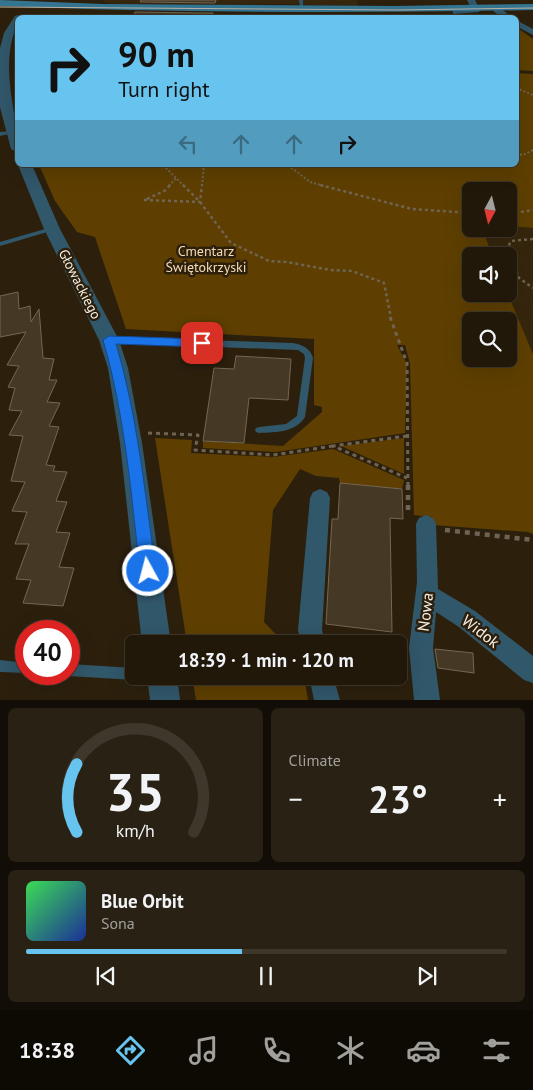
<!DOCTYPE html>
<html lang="en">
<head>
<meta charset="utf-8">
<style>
  :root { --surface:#21180a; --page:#292113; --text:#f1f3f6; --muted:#a2a09c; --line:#3e372b; --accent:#67c4ef }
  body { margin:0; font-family:"PT Sans",sans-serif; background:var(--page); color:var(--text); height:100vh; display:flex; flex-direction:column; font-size:19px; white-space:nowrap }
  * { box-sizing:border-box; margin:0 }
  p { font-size:16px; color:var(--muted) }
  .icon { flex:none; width:28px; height:28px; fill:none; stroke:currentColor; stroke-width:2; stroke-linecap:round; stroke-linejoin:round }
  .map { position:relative; height:700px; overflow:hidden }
  .details { display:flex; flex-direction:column; gap:8px; padding:8px; background:#120d06; flex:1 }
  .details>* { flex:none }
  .top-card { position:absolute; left:15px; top:15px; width:504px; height:152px; border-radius:8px; box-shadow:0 5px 20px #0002,0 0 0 1px var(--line); background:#67c4ef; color:#111; overflow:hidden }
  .needle { width:32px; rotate:187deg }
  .fabs { position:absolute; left:462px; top:182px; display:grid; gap:10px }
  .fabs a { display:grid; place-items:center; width:55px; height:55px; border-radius:8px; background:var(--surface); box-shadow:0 5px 20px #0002,0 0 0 1px var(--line); font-size:25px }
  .speed { position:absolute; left:15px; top:620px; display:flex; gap:10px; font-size:25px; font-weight:700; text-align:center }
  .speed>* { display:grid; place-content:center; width:65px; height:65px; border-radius:50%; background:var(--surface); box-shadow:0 5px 20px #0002,0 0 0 1px var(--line); line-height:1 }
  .speed .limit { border:8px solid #d22; background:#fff; color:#111 }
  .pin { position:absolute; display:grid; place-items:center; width:42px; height:42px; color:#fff; margin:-21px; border-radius:10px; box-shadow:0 2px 8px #0006 }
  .me { position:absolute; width:55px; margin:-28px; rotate:353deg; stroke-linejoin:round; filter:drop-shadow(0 0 4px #0008) }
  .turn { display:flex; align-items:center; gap:18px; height:105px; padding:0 20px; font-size:22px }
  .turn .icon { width:65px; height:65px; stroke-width:2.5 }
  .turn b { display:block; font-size:35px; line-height:42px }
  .lanes { display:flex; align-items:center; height:48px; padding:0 20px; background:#0003; justify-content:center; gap:25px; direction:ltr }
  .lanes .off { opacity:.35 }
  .big { font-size:38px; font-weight:700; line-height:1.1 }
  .details .tile { flex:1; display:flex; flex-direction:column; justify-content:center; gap:8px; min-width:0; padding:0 18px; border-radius:8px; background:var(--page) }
  .details .dial { align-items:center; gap:0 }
  .dial svg { height:130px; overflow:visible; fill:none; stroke:var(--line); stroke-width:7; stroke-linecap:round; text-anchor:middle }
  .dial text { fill:var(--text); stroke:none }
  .song { display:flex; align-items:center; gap:15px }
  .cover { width:60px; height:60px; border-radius:8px; background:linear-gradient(135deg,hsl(130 70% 55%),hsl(230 70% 35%)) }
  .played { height:5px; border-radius:2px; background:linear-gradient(90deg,var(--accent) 45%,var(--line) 45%) }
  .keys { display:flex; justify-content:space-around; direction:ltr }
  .heat { display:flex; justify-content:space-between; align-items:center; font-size:28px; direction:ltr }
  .details .tiles { flex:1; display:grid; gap:8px; grid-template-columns:1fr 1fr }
  .tile:last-child { grid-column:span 2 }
  .trip { position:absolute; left:125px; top:635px; width:282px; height:50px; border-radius:8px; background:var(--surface); box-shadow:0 5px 20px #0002,0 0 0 1px var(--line); font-weight:700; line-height:50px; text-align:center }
  .tab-bar { display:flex; height:80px; justify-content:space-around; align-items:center; background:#0d0a04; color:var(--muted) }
  .tab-bar .icon { width:35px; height:35px }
  .tab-bar .on { color:var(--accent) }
  .tab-bar b { font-size:22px; color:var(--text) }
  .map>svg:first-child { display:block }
  .built { fill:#36260d }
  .green { fill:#5e3f01; fill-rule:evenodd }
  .building { fill:#453824; stroke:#756752 }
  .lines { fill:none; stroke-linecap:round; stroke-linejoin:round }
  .path-far3 { stroke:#6f6453; stroke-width:2; stroke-dasharray:2 2; stroke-linecap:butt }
  .path-far2 { stroke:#6f6453; stroke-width:2.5; stroke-dasharray:3 3; stroke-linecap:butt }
  .path-far1 { stroke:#6f6453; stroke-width:3; stroke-dasharray:4 4; stroke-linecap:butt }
  .path { stroke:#6f6453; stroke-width:4.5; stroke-dasharray:5 5; stroke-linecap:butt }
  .service { fill:#31576a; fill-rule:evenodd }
  .minor { fill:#31576a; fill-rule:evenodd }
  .tertiary { fill:#31576a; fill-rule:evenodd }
  .secondary { fill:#347592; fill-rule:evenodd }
  .tram { stroke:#beb4a6; stroke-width:1 }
  .route { fill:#1a73e8; stroke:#114b97 }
  .labels { text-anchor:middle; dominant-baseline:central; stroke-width:5; stroke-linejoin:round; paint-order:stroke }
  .park-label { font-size:14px; fill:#f5dab3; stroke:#2c200d }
  .street-label { font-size:14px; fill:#f9f1e5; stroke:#2c200d }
  .near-street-label { font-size:16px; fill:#f9f1e5; stroke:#2c200d }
</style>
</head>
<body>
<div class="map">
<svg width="533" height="700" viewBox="0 0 533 700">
  <rect width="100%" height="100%" fill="#2c200d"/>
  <path class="built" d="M104 0H357L358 6 308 5 307 4H110L104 2Z
    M0 6 533 7V10L422 12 64 10 0 8Z
    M509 226 533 228V354L508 294 509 256H493L482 229H509Z"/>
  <path class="green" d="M516 27 533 39V71L516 70Z
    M516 73 533 74V228L509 226V191H471V229H482L493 256H471V294H508L533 354V534L528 532 433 525 432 517 414 515 410 364 405 345H397L407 364 405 433 276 452 203 448V441L283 446 322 412V407L314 405V339L126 329 95 237 77 232 55 201 39 165H516ZM471 321H509V359H471Z
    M155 438 192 440 191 453 273 457 333 449 404 480 402 489 340 483 339 478 316 476 300 469 273 510 264 622 285 644H187Z
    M404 438V474L341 446Z
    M192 676H304L308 700H196Z"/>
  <path class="building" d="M141 0H216L215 3 140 2Z
    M135 12 200 13H213L212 18H133Z
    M18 292 19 309 30 306 31 322 39 309 43 358 54 359 49 380H57L47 402 60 403 49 426 59 427 46 465 55 466 53 471 67 472 56 501 67 502 56 532 70 533 59 567 74 568 63 606 23 603 31 580 16 579 29 544H15L27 512 12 511 25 482 11 481 23 436 9 435 22 411 9 410 15 388 8 387 19 366 7 365 26 332 0 337V296Z
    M236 356 291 359 288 400 249 398 244 443 203 441 214 368 234 369Z
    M340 483 402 489 403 519 390 518 392 632 326 624 332 519H338Z
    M435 649 473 653 474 673 438 668Z"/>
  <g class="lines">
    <path class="path-far3" d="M516 88 533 95
      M516 146V151
      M516 154 523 155 533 150
      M163 165 184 186
      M288 165 310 182 324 186
      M169 186 176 178
      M202 186 204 165"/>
    <path class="path-far2" d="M183 185 200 202 231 243 269 261 287 262 330 270 352 271 384 283 391 318
      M320 185 412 209 471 213
      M147 199 166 190 170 185
      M144 200 200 202 202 185
      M509 214 533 210
      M533 239 511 241 508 247 519 278 533 288"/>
    <path class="path-far1" d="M390 317 407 363 408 487
      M148 433 198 435 195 450 273 455 333 446
      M407 436 333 446 407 478"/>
    <path class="path" d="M408 485V515
      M445 530 533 540"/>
    <path class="service" d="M299 0H303V9L300 8Z
      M11 131 13 132V133L0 136V132Z
      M52 227 55 229 54 230 0 246V242Z
      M110 337 293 343C303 345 310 348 313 358L305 417C295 433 276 432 259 433L256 432 255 430 256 428 259 427 286 424 297 416 305 358 304 354 298 350 110 343 106 340Z
      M0 660 26 663V673L0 672Z
      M69 664 134 668V676H139L138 678 134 680 69 676 65 674H69Z"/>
    <path class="minor" d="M467 0H475L480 10 479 12 453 14V10L471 8Z
      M493 7H499L513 18H503L493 11Z
      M516 20 533 29V35L516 26Z
      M320 489 327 492 330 498 322 630 325 644H301L298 630 310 498 313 492Z
      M426 515 433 518 436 524 438 589 475 611 533 656V683L524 680 459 627 436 612 433 648 440 700H414L409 648 417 582 416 524 419 518Z
      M309 676H333L340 700H314Z"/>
    <path class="tertiary" d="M18 15 23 18H18C18 25 15 29 13 36 10 46 9 57 9 67 9 97 18 124 18 153L11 149 0 107V48L4 33 15 16Z
      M18 165H32L60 229 119 340 128 368 142 443 171 644H142L120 443 108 368 99 340 44 229Z
      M147 676H177L180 700H150Z"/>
    <path class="secondary" d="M0 0 103 4 393 6 533 4V10C355 13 178 13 0 6Z"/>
    <path class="tram" d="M0 7 397 10 533 8"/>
  </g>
  <path class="route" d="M109 336 202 339 207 343 202 347 116 344C138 418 145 495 156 571L153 576 148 578 143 576 140 571C131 493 125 415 103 340Z"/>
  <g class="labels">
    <g class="park-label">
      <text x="206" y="251">Cmentarz<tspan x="206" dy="16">Świętokrzyski</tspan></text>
    </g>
    <g class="street-label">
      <text transform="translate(80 284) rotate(63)">Głowackiego</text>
    </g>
    <g class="near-street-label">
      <text transform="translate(425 612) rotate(-83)">Nowa</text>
      <text transform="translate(481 631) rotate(38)">Widok</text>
    </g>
  </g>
</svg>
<div class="fabs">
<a><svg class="needle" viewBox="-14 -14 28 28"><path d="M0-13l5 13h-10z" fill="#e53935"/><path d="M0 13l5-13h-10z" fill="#a2a09c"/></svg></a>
<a><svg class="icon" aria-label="sound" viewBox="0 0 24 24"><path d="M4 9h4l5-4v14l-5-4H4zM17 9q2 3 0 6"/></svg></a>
<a><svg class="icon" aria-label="search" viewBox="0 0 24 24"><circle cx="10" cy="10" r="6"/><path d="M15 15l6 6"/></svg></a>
</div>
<div class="speed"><div class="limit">40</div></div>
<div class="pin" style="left:202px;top:343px;background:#d93025"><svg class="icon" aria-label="arrive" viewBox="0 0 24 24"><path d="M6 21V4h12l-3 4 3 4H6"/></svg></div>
<svg class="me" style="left:148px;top:571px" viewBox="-20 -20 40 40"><circle r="17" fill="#1a73e8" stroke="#fff" stroke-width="3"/><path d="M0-11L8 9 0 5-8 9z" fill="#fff"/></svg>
<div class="trip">18:39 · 1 min · 120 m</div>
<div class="top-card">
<div class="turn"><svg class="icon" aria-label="right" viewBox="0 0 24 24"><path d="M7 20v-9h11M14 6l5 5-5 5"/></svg><div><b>90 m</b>Turn right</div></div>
<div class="lanes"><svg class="icon off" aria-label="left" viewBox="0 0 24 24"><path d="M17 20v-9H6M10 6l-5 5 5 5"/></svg><svg class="icon off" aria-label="ahead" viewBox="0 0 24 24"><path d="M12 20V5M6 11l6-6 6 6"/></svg><svg class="icon off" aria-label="ahead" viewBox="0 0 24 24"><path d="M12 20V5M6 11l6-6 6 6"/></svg><svg class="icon" aria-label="right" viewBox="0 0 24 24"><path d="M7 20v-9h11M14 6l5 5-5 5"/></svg></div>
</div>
</div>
<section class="details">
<div class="tiles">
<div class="tile dial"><svg viewBox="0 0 100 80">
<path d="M14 69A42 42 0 1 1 86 69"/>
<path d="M14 69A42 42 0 0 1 14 27" stroke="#67c4ef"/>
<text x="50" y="56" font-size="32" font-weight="700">35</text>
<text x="50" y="72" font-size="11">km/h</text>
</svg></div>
<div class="tile"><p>Climate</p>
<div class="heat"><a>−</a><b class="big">23°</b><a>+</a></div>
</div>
<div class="tile">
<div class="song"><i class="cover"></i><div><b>Blue Orbit</b><p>Sona</p></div></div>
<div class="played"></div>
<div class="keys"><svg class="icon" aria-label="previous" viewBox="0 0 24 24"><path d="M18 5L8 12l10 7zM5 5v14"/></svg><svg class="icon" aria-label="pause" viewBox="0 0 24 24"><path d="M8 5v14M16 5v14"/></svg><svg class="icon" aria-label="next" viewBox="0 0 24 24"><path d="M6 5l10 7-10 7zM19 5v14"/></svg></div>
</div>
</div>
</section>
<nav class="tab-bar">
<b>18:38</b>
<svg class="icon on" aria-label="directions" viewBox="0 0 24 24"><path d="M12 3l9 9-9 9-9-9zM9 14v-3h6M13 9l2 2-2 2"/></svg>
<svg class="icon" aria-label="music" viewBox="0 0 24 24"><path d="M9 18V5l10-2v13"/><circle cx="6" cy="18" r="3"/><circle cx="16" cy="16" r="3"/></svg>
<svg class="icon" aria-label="phone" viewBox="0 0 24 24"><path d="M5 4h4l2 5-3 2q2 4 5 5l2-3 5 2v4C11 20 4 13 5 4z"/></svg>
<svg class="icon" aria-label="climate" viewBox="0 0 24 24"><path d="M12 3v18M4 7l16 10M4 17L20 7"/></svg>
<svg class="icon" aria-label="car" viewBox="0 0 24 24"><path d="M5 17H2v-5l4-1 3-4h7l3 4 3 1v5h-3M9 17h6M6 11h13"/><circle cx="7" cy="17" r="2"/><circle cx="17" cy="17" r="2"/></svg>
<svg class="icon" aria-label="filters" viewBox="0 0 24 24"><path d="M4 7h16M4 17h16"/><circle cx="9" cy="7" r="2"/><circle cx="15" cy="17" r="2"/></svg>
</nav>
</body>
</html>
